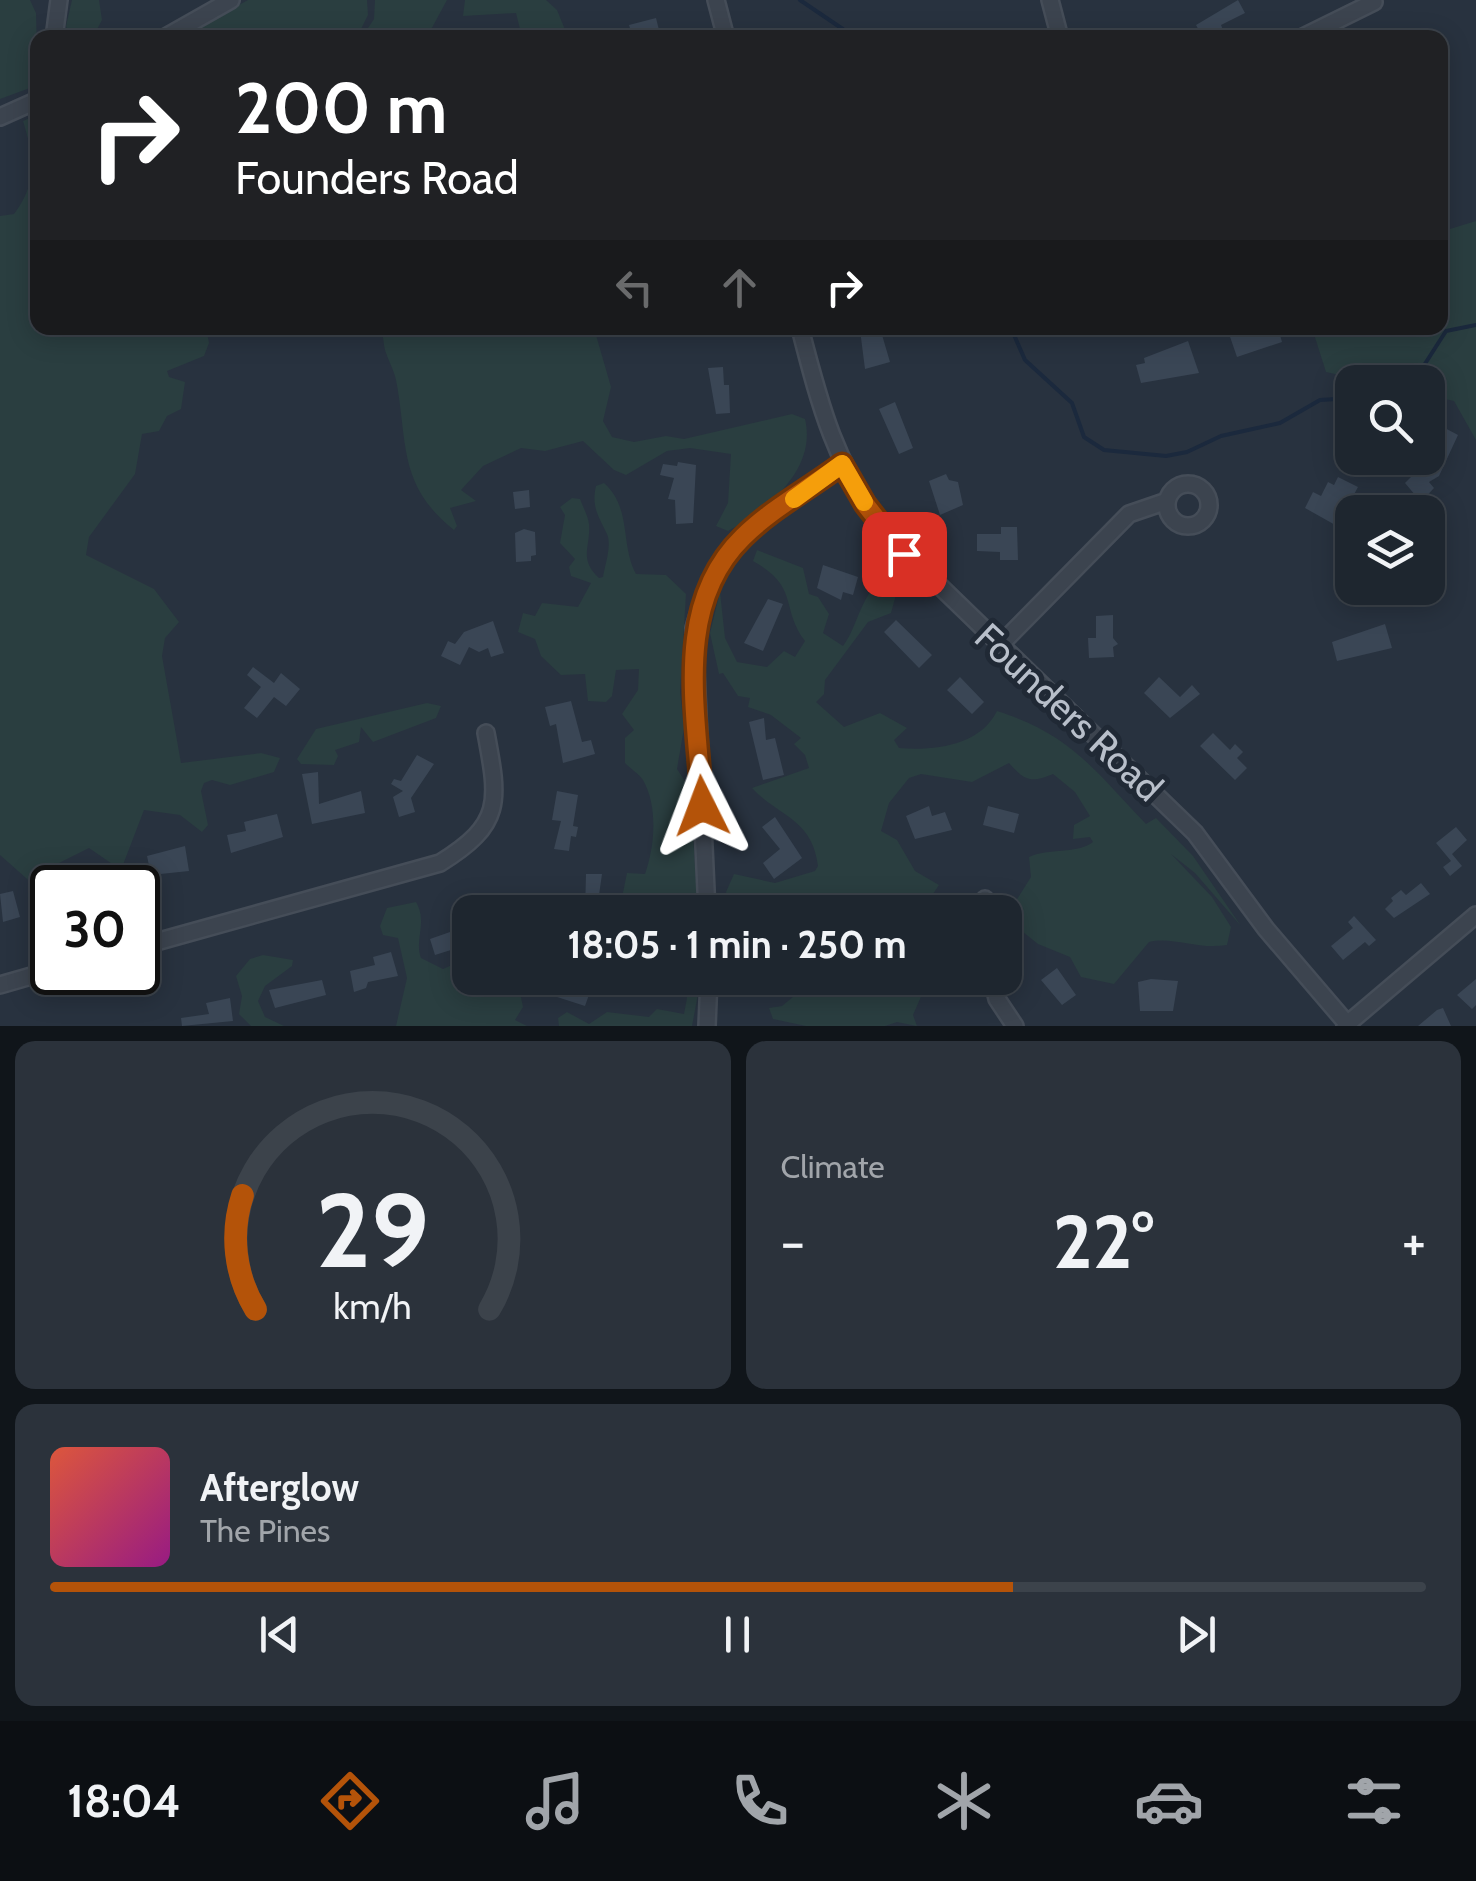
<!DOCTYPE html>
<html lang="en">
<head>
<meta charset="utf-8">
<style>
  :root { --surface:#1e262f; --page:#2b323b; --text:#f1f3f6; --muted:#a1a5aa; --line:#3c434b; --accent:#b45309 }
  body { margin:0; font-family:Cabin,sans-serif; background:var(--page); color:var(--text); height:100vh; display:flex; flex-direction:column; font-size:38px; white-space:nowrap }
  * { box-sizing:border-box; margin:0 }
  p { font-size:32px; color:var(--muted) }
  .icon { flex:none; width:55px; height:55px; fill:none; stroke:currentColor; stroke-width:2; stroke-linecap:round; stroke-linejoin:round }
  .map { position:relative; height:1026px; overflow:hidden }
  .details { display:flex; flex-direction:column; gap:15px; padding:15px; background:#10151a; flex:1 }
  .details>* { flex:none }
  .guide { position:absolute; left:30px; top:30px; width:1418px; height:305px; border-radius:20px; box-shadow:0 5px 25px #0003,0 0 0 2px var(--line); background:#202124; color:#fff; overflow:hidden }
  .buttons { position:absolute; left:1335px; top:365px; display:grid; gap:20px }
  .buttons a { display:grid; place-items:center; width:110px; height:110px; border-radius:20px; background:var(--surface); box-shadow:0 5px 25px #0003,0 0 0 2px var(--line); font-size:50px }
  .speed { position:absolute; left:30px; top:865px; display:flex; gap:20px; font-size:50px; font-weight:700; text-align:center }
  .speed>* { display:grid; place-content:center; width:130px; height:130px; border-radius:50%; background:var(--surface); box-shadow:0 5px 25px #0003,0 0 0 2px var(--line); line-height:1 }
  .speed .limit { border:5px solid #111; border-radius:15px; background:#fff; color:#111 }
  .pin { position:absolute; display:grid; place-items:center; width:85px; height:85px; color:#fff; margin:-42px; border-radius:20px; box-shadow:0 5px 15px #0006 }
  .me { position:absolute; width:110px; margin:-55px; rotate:357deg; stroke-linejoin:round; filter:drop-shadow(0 0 8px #0008) }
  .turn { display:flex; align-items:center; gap:35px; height:210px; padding:0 40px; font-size:45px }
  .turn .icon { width:130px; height:130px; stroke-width:2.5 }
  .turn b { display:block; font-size:70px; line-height:85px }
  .lanes { display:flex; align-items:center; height:95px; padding:0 40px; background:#0003; justify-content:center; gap:50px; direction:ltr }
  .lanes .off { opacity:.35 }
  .big { font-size:75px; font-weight:700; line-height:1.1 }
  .details .card { flex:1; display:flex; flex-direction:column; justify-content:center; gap:15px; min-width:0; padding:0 35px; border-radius:20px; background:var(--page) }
  .details .dial { align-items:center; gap:0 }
  .dial svg { height:260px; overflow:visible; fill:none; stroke:var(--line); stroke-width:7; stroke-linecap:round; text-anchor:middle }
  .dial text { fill:var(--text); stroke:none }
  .song { display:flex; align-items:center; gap:30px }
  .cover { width:120px; height:120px; border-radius:15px; background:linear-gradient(135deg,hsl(10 70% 55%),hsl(310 70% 35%)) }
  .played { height:10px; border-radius:5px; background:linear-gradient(90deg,var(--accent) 70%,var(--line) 70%) }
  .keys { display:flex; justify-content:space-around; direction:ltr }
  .heat { display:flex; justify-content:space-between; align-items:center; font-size:55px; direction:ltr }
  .details .tiles { flex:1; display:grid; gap:15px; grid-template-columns:1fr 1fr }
  .card:last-child { grid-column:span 2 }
  .trip { position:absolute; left:452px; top:895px; width:570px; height:100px; border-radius:20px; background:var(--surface); box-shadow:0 5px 25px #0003,0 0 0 2px var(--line); font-weight:700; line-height:100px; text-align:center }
  .menu { display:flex; height:160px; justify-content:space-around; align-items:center; background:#0c0f13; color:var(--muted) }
  .menu .icon { width:70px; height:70px }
  .menu .selected { color:var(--accent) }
  .menu b { font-size:45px; color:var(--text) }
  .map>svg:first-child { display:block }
  .green { fill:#2a3e40 }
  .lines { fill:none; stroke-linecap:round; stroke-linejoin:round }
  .stream { stroke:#1b293d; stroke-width:4 }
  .building { fill:#3a4655 }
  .street-casing { stroke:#454d58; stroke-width:20 }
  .street { stroke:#3c444f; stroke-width:15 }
  .route-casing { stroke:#753606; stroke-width:25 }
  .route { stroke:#b45309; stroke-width:18 }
  .slow { stroke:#f59e0b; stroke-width:18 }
  .labels { text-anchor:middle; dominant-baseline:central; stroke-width:10; stroke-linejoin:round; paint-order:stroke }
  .street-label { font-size:38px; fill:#b8bfca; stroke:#202935 }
</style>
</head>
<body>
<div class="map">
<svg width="1476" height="1026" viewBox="0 0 1476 1026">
  <rect width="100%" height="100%" fill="#28323f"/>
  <path class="green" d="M0 0H30L36 13 38 85 0 99Z
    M72 0H99L102 20 93 37H70L66 26Z
    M248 0H367L368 15 357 37H182Z
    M375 0H447L427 37H362L374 19Z
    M465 0H546L557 10 568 37H522L516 13 463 16Z
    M37 115 38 328H206L209 343 204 356 167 371 169 377 185 382 181 409 167 416 159 431 142 434 135 474 89 537 86 555 154 589 179 622 165 638 162 656 181 763 261 753 280 758 274 772 230 785 212 780 204 783 201 791 208 825 202 832 180 815 144 810 121 870 89 848 55 865 47 890 35 886 0 855V216L14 214C38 182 34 157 23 121Z
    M1476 221V440L1454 401 1428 395V382H1371L1326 372 1312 328H1440V232Z
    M379 328H594L611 387 603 421 612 437 634 442 666 436 684 439 792 414 805 419C817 469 769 509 728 531L716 526 728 503 731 454 690 448 667 451 626 475 614 470 583 441 545 451 521 448 483 466 461 490 476 501 450 508 457 526 454 530C397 485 408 441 396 380 394 370 388 360 385 350 383 341 384 335 379 328Z
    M604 483C632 508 620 544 636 574L666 575 686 594 680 692 684 728 677 769 690 789 698 912H619L627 873 645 874C655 846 658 806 643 780 639 774 630 768 625 763V738L634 730 622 714 638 690 639 669 616 670 612 696 606 702 588 701 585 674 561 675 541 656 535 639 518 632 523 613 535 616 542 603 578 607 591 583 571 576 569 567 575 559 560 543 565 515 560 507 572 498 580 499C583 507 588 516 589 524 591 547 578 558 599 578L603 577C605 565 612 545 607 534 599 517 591 507 596 486Z
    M757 550 803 568 809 594 818 597 829 614 823 633 843 646C860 626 864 571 900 580L891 613 868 622 825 680 824 694 816 702 844 727 880 713 907 728 894 740 899 748C933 751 980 746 997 711 1072 735 1094 770 1146 824L1156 818 1193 856 1241 926 1195 873 1171 854 1212 897 1231 927 1227 945C1197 950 1173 936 1149 942L1114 984 1081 977 1070 957 1038 944 1018 928 1014 904 1031 877 1029 857C1048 848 1078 854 1093 842L1090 837 1073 839 1074 825 1090 816 1075 792 1053 774C1031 783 1025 781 1009 763L972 782 921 774 909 778 889 803 881 831 897 840 915 871 939 885 921 912H732L726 892 734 874 775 883 815 871 818 866C812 818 779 817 752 788L809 768 805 755 794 744 801 738 771 715 748 707 750 698 738 696 723 673 719 674 710 633 720 592 725 638 737 662 767 667 784 651 795 657 805 641C780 608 800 587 753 561Z
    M427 703 441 706 436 718 373 742 361 727 359 742 335 750 338 756 334 765 301 764 297 759 316 729Z
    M416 902C428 923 414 939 421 958L443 969 470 957V978H517L523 1007 515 1020 527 1026H396L407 978 398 938 383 935 380 926 387 908Z
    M263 955 293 960 292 966 265 986 258 1001 265 1017 284 1026H251L239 1014 242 996 236 976 250 959Z
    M642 978H701L692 1026H559L558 1018 567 1012 589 1024 607 1012 649 1017 657 1009 684 1014 687 998 682 982 669 978 654 984Z
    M816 978H912L923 992 913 1015 917 1026 897 1022 885 1026H806L773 1019 769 1008 782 1006Z"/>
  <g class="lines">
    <path class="stream" d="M800 0 856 38
      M1011 328 1025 360 1072 403 1084 437 1104 450 1166 456 1187 452 1221 436 1280 423 1320 400 1352 398
      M1400 382 1421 370 1446 331 1476 325"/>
  </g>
  <path class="building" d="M1238 0 1245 13 1221 25 1223 30 1203 38 1196 25Z
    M656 18 661 38H633L629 25Z
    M880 328 890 362 865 369 860 330Z
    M1238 328H1278L1282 342 1237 357 1228 331Z
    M1188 341 1199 373 1141 383 1136 365 1145 363 1144 358Z
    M723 367 724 385H729L730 413 716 414 708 368Z
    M895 402 913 448 899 454 879 409Z
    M1443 427 1458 435 1439 476 1429 482 1434 488 1421 502 1405 483 1422 466Z
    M678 462 696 465 693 523 676 524 675 500 668 499 674 478 660 475 663 464 677 466Z
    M946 474 949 480 958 482 963 505 940 515 929 481Z
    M1338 477 1358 487 1337 526 1305 508 1313 492 1321 496 1328 482 1334 485Z
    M529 490 530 507 515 509 513 492Z
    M1001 527H1017L1018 560H1000V552L977 551V534H1001Z
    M524 529 535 532 536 555 531 556V561L516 562 515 533Z
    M823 565 858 577 853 595 843 592 841 600 817 588Z
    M768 599 783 604 763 651 744 643Z
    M1113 615V638L1118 644 1113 647 1114 657 1089 658 1088 638H1096V616Z
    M896 620 932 655 919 668 884 632Z
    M493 621 504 653 491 657 488 648 479 652 469 647 460 665 441 656 448 641 455 644 464 632Z
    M1385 624 1392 648 1337 661 1332 642Z
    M253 667 274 683 281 673 300 689 286 706 274 697 257 718 244 708 261 687 247 675Z
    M960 677 984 702 972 714 947 690Z
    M1159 677 1180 697 1192 685 1200 694 1170 718 1144 693Z
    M571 701 582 742 591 740 595 754 563 763 556 724 550 726 545 707Z
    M764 718 766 740 775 738 784 775 763 780 749 722Z
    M1213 733 1230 750 1235 744 1243 752 1237 758 1247 768 1235 780 1200 746Z
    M417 755 434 764 411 798 415 812 399 817 393 797 403 791 391 784 394 779 401 781Z
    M318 772 319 804 361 791 365 813 312 824 302 774Z
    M557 791 578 795 573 826 578 827 576 837 571 836 569 851 554 849 561 821 552 820Z
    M929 806 932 816 945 812 952 830 915 839 906 816Z
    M988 806 1019 814 1014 833 983 825Z
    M277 814 283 837 231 853 227 835 246 831 244 822Z
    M775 817 802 858 774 879 763 863 780 849 762 827Z
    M1456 827 1467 840 1452 854 1462 866 1450 876 1443 867 1451 861 1436 843Z
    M185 846 189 871 151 875 147 856Z
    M78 873 84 881 105 873 111 888H58L76 883Z
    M586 874H602L599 895H607V912H585Z
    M1421 883 1430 894 1394 918 1385 909 1393 901 1391 898 1401 890 1406 895Z
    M13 891 20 917 3 922 0 894Z
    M1354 916 1376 940 1369 946 1365 942 1343 960 1331 946 1353 928 1348 922Z
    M470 925V944L435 955 430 939Z
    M391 952 398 976 368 982 366 988 354 992 350 971 375 965 373 957Z
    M1057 968 1076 995 1062 1005 1041 980Z
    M563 978H595L585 1006 554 996Z
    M1151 979 1178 981 1173 1011H1140L1138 982Z
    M1476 979V1005L1472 1009 1457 995Z
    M322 980 326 995 275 1008 269 990Z
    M230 998 233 1021 182 1026 181 1018 209 1014 206 1003Z
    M1443 1008 1451 1026H1418L1437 1010Z"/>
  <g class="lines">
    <g class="street-casing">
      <path id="street" d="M716 0 726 38
        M1050 0 1060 38
        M54 38 59 0
        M164 38 231 0
        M1301 38 1374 2
        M0 117 38 100
        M800 328C821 410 835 462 885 533L1195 833 1266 929 1349 1026
        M1167 505a21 21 0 1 1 42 0a21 21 0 1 1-42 0Z
        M999 646 1129 514 1167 501
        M985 899V912
        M707 912 694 628C718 540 772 515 841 464
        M138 947 440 863C503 824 499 802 486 733
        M992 978 997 999 1015 1026
        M0 985 52 970
        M707 1026 709 978
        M1345 1026 1476 915"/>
    </g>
    <use href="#street" class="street"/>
  </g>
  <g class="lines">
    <g class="route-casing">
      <path id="route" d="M702 806C698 716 671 607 743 537 771 509 810 488 842 464L865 504 904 554"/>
    </g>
    <use href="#route" class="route"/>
    <path class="slow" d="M794 499 842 464 864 502"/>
  </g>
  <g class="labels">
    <g class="street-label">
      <text transform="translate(1069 712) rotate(43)">Founders Road</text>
    </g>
  </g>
</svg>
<div class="buttons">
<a><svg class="icon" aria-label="search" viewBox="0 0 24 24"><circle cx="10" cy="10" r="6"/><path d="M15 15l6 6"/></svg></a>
<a><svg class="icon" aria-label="layers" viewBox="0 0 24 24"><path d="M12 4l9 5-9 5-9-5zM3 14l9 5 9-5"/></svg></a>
</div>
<div class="speed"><div class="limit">30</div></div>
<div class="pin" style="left:904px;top:554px;background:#d93025"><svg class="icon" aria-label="arrive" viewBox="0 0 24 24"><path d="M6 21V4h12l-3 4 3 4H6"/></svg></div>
<svg class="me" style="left:702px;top:806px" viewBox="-20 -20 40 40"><path d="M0-17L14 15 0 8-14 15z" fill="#b45309" stroke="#fff" stroke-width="4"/></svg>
<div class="trip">18:05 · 1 min · 250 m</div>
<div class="guide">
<div class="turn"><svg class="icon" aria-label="right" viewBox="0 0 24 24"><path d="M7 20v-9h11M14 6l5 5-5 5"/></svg><div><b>200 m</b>Founders Road</div></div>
<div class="lanes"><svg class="icon off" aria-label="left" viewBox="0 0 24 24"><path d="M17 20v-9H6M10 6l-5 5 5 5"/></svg><svg class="icon off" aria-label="ahead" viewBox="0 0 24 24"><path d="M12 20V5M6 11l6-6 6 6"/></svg><svg class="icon" aria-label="right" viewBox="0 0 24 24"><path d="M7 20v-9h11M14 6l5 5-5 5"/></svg></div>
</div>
</div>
<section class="details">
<div class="tiles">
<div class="card dial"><svg viewBox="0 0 100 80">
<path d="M14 69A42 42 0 1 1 86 69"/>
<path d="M14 69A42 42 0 0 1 10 34" stroke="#b45309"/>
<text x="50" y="56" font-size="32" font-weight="700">29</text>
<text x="50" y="72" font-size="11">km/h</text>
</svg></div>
<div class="card"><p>Climate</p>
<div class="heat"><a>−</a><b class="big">22°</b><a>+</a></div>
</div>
<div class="card">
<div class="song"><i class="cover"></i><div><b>Afterglow</b><p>The Pines</p></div></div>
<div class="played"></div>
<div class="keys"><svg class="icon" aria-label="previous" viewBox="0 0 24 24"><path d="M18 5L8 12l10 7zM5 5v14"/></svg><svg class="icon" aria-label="pause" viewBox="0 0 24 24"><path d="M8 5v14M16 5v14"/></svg><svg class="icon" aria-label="next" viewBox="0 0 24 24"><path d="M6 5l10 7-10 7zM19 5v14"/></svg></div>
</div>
</div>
</section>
<nav class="menu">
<b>18:04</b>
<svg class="icon selected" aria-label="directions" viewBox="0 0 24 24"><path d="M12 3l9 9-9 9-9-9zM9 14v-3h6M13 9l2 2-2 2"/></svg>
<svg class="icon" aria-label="music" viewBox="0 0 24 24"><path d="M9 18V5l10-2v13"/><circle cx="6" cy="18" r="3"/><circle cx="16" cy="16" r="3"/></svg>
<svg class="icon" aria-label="phone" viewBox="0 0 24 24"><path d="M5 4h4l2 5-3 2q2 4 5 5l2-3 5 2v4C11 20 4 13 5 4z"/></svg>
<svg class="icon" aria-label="climate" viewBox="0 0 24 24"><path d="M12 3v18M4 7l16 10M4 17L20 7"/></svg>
<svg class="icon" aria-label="car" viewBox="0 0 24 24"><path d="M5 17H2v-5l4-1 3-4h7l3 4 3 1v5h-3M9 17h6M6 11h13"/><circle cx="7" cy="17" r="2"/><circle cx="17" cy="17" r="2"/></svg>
<svg class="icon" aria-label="filters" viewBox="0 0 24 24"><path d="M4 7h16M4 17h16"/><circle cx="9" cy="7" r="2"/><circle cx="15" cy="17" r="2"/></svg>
</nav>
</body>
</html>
